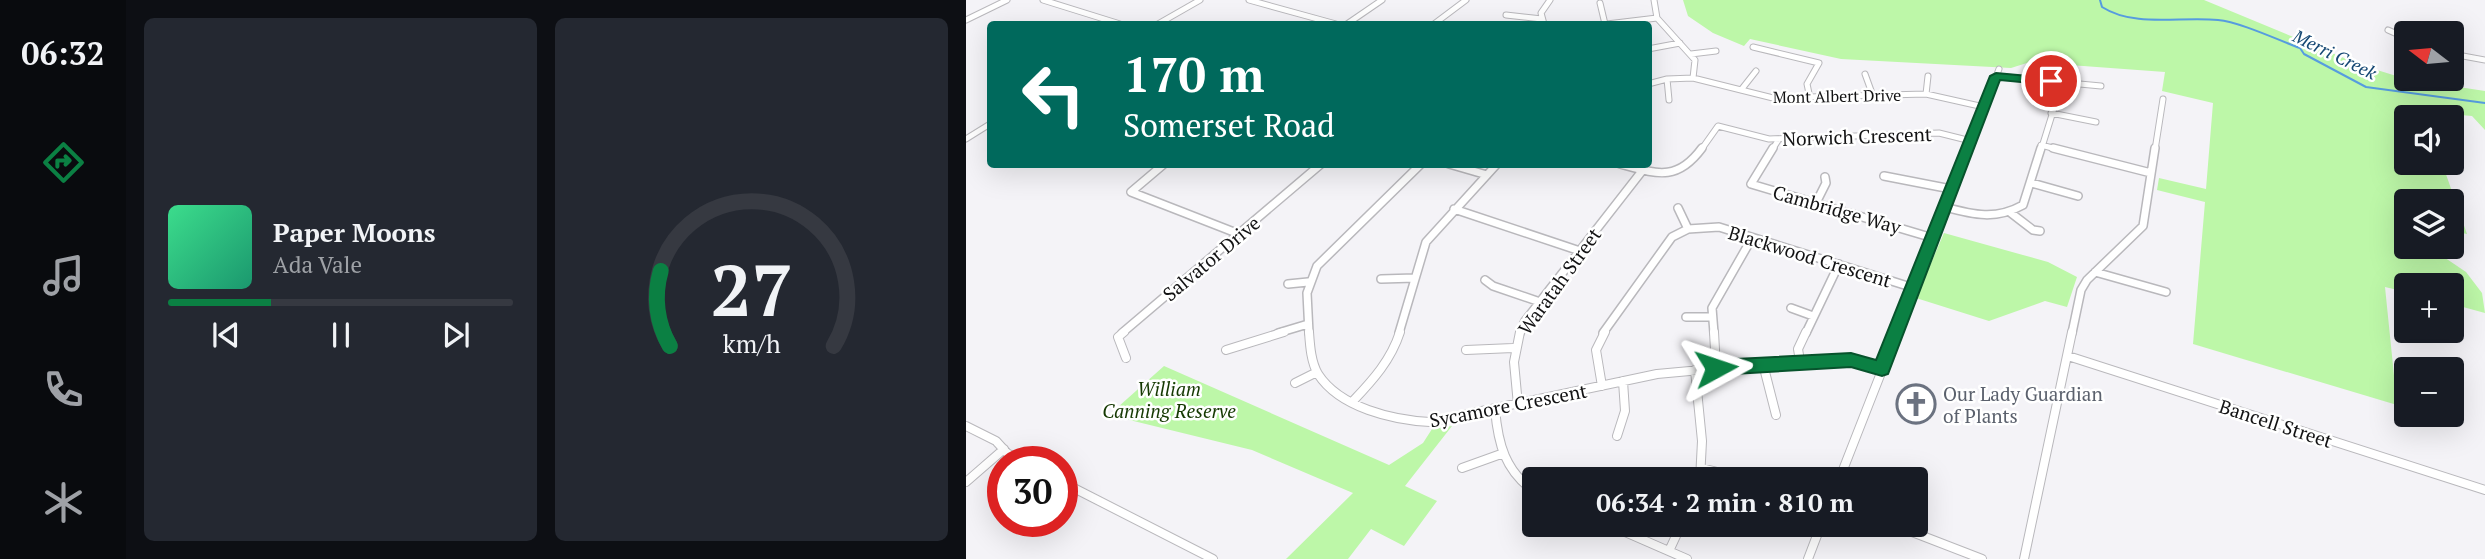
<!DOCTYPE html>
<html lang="en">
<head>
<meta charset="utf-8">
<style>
  :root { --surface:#171b24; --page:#242831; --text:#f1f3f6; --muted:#9ea1a6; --line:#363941; --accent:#0b8043 }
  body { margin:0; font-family:"PT Serif",serif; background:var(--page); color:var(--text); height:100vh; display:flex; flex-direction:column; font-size:26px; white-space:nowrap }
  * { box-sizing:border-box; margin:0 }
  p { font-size:23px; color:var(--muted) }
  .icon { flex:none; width:38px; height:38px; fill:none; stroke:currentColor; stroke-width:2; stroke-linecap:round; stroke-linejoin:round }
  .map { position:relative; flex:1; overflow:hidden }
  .details { display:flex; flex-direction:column; gap:18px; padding:18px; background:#0d0f14; width:840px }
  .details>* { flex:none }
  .banner { position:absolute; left:21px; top:21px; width:665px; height:147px; border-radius:7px; box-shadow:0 7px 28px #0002; background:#00695c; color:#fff; overflow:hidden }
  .needle { width:46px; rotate:286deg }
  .tools { position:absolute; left:1428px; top:21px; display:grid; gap:14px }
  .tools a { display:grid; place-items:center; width:70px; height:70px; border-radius:7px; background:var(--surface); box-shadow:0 7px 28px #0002; font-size:35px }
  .speed { position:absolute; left:21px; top:446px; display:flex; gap:14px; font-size:35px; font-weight:700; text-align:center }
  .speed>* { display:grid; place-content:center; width:91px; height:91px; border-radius:50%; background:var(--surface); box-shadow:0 7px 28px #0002; line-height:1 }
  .speed .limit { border:10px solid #d22; background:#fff; color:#111 }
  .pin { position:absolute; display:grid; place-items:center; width:60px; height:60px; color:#fff; margin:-30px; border:4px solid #fff; border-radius:50%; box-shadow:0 2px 7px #0007 }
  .me { position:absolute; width:77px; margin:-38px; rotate:85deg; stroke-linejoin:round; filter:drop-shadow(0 0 5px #0008) }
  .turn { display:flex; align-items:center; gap:24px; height:147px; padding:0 21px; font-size:32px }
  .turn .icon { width:91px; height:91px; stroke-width:2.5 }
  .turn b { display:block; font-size:49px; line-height:60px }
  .details .widget { flex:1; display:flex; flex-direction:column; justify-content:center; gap:10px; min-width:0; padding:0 24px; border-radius:10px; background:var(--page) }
  .details .dial { align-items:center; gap:0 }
  .dial svg { height:182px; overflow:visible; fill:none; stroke:var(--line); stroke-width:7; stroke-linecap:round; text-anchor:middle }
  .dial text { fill:var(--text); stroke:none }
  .song { display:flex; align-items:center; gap:21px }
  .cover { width:84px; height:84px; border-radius:10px; background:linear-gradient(135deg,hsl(150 70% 55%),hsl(160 70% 35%)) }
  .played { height:7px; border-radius:4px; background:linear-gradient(90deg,var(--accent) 30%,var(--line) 30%) }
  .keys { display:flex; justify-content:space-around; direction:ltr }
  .details .tiles { flex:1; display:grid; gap:18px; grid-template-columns:repeat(2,1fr) }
  .trip { position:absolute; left:556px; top:467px; width:406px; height:70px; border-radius:7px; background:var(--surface); box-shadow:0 7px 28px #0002; font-weight:800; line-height:70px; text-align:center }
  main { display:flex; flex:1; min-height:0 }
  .tab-bar { display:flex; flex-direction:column; width:126px; justify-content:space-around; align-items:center; background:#090b0e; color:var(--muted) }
  .tab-bar .icon { width:49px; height:49px }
  .tab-bar .active { color:var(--accent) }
  .tab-bar b { font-size:32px; color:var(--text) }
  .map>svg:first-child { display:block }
  .green { fill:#bdf7a8 }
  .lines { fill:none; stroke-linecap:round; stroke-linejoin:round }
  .stream { stroke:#569cdf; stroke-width:2 }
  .minor-far2-casing { stroke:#b9b8bc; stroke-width:7 }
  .minor-far1-casing { stroke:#b9b8bc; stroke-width:10 }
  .minor-casing { stroke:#b9b8bc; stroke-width:10 }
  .minor-far2 { stroke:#fff; stroke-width:5 }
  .minor-far1 { stroke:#fff; stroke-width:7 }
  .minor { stroke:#fff; stroke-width:8 }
  .route { fill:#0b8043; stroke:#07532c; stroke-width:2 }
  .labels { text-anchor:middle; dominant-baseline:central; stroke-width:5; stroke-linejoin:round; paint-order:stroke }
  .far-street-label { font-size:16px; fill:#121213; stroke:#fff }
  .far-water-label { font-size:18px; font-style:italic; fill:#164874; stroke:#fff }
  .street-label { font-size:19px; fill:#121213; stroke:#fff }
  .park-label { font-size:19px; font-style:italic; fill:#153902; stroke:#fff }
  .worship-label { font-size:19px; fill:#5b616d; stroke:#fff; text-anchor:start }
</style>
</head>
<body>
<main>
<nav class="tab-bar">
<b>06:32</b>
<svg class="icon active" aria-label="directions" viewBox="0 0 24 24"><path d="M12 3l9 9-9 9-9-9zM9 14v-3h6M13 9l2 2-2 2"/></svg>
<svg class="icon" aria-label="music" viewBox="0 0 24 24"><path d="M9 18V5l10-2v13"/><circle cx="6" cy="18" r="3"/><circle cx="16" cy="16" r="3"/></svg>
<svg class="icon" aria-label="phone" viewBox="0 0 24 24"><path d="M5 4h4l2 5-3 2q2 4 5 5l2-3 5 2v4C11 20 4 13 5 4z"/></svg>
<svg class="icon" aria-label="climate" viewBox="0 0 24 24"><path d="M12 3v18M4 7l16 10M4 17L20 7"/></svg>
</nav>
<section class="details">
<div class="tiles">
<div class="widget">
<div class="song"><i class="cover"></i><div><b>Paper Moons</b><p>Ada Vale</p></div></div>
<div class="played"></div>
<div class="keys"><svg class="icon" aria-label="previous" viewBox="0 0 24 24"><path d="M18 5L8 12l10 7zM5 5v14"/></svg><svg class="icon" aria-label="pause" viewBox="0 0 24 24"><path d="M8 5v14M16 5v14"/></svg><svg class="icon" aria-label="next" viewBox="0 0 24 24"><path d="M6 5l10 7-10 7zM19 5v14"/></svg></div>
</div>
<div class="widget dial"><svg viewBox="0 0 100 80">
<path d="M14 69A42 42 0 1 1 86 69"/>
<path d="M14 69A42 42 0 0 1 10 36" stroke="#0b8043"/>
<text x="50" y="56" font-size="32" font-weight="700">27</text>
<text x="50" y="72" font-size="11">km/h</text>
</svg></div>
</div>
</section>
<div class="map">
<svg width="1519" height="559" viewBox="0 0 1519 559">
  <rect width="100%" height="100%" fill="#f4f3f7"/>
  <path class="green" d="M717 0H1238L1395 65 1440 79 1519 91V130L1506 116 1460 112 1461 117H1440V163H1476L1501 234 1486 231V201H1440V247H1463L1500 272 1516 293 1519 313 1486 304V285H1440V292L1419 287 1431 405 1227 344 1239 202 1191 190 1193 178 1240 189 1247 103 1196 91 1199 72 1064 62 1045 68 875 59 784 39 778 46 747 33 722 16Z
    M978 233 1082 262 1111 277 1101 307 1079 301 1023 321 950 298Z
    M198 366 423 465 457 443 466 429 486 426 439 486 471 501 438 546 405 529 382 559H320L387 493 286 450 143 415Z"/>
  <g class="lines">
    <path class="stream" d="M1134 0 1136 7C1169 28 1214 16 1252 20 1274 22 1312 40 1334 48L1338 54 1400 87 1519 103"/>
    <g class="minor-far2-casing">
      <path id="minor-far2" d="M77 0 154 24
        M283 0 370 24
        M688 0 691 18 729 60 727 78
        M634 3 639 24
        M540 15 576 19
        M0 20 41 0
        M192 24 234 0
        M381 24 416 0
        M468 24 500 0
        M578 24 575 13 584 0
        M641 24 691 18
        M1422 30 1440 38
        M787 47 853 63 841 84 844 98
        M682 49 714 43
        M725 54 750 51
        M1486 54 1519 60
        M899 74 907 96
        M1030 76 1135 86
        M701 79 703 100
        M682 84 701 79 727 78 807 98 960 94 1018 107
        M775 90 790 71
        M960 94 962 76
        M1085 113 1130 122
        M0 139 24 124
        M1075 145 1094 150
        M735 150 752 126 803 139 973 133 1005 141
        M806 150 813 139
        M1002 150 1033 69
        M1075 150 1090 102 1085 81
        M1189 150 1197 99"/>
    </g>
    <g class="minor-far1-casing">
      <path id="minor-far1" d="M807 148 785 184 967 238
        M1087 148 1185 173
        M198 164 165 192 273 234
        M483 164 521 175
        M654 164C691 174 711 182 736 148
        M918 176 985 189
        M1066 183 1112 196
        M850 203 860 183 859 177
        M979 207C1008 215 1030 220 1057 205L1075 148
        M712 208 722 229
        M488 209 614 251
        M1045 213 1067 230 1074 231
        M1129 272 1200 292
        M415 279 449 278
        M519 280 527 286 574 302
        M322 284 342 282
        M825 308 847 316
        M720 317H745
        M156 333 355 164
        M312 333 342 324
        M343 333 341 293 351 266 455 164
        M433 333 460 242 531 164
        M554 333 559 321 676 171
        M637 333 706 237 722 229 753 227 948 288
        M748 333 746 308 786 238
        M840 333 873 264
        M930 333 1002 148
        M1106 333 1115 290 1121 280 1177 226 1189 148"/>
    </g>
    <g class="minor-casing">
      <path id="minor" d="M158 332 152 337 160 358
        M343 332C344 346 345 362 352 374 374 408 427 420 464 422L691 374 834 361 885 360 916 368
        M748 332 750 368
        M260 350 318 332
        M500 350 547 348
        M1102 356 1519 490
        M834 361 832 349 840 332
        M797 364 810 415
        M729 370 736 441 734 480
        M329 383 351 372
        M636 386 630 350 639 332
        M387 401C407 380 425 360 434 332
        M552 405 548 362 554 332
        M529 409C532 444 539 471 569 492
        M0 426 30 441 41 453 57 462
        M651 436 659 411 657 381
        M496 468 535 454
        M735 468 780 479
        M873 480 931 332
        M0 482 38 449
        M96 482 247 559
        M643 525 721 559
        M928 525 1016 559
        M703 551 715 525
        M842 559 855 525
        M1058 559 1106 332"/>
    </g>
    <use href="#minor-far2" class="minor-far2"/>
    <use href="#minor-far1" class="minor-far1"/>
    <use href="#minor" class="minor"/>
  </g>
  <path class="route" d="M1030 73 1085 78 1091 81 1085 85 1034 80 922 374 916 376 885 367 750 375 744 373 741 368 744 362 750 360 885 353 910 360 1024 76Z"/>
  <defs>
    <g id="church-ring" transform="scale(2.0125)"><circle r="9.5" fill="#fff" stroke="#6b7280" stroke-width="1.5"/><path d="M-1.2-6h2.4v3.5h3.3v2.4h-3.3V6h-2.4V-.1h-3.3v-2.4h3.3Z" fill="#6b7280"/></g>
  </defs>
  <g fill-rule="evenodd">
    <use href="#church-ring" x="950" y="404"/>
  </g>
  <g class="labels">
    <g class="far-street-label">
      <text transform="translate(871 96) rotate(-1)">Mont Albert Drive</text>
    </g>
    <g class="far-water-label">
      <text transform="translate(1369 54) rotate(26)">Merri Creek</text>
    </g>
    <g class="street-label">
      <text transform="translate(891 136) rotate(-2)">Norwich Crescent</text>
      <text transform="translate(871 209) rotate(16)">Cambridge Way</text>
      <text transform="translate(844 256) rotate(17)">Blackwood Crescent</text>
      <text transform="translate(245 258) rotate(-40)">Salvator Drive</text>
      <text transform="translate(593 281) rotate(-54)">Waratah Street</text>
      <text transform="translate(542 405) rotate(-11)">Sycamore Crescent</text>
      <text transform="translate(1310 423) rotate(18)">Bancell Street</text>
    </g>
    <g class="park-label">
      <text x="203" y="388">William<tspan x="203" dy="22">Canning Reserve</tspan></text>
    </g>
    <g class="worship-label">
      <text x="977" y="393">Our Lady Guardian<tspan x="977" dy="22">of Plants</tspan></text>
    </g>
  </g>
</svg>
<div class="tools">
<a><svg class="needle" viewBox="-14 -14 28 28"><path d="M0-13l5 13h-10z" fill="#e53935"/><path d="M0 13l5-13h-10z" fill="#9ea1a6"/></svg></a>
<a><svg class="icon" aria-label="sound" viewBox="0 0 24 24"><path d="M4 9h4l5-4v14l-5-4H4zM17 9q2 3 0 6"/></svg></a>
<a><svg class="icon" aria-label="layers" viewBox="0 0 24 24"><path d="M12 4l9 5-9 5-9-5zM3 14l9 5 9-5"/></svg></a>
<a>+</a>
<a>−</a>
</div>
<div class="speed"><div class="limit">30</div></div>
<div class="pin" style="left:1085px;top:81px;background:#d93025"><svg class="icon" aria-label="arrive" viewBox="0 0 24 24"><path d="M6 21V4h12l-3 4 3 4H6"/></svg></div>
<svg class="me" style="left:750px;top:368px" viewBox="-20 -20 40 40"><path d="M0-17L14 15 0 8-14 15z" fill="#0b8043" stroke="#fff" stroke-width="4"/></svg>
<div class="trip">06:34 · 2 min · 810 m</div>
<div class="banner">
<div class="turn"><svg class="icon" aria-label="left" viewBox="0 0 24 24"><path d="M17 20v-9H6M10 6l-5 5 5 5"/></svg><div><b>170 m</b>Somerset Road</div></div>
</div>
</div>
</main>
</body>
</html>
